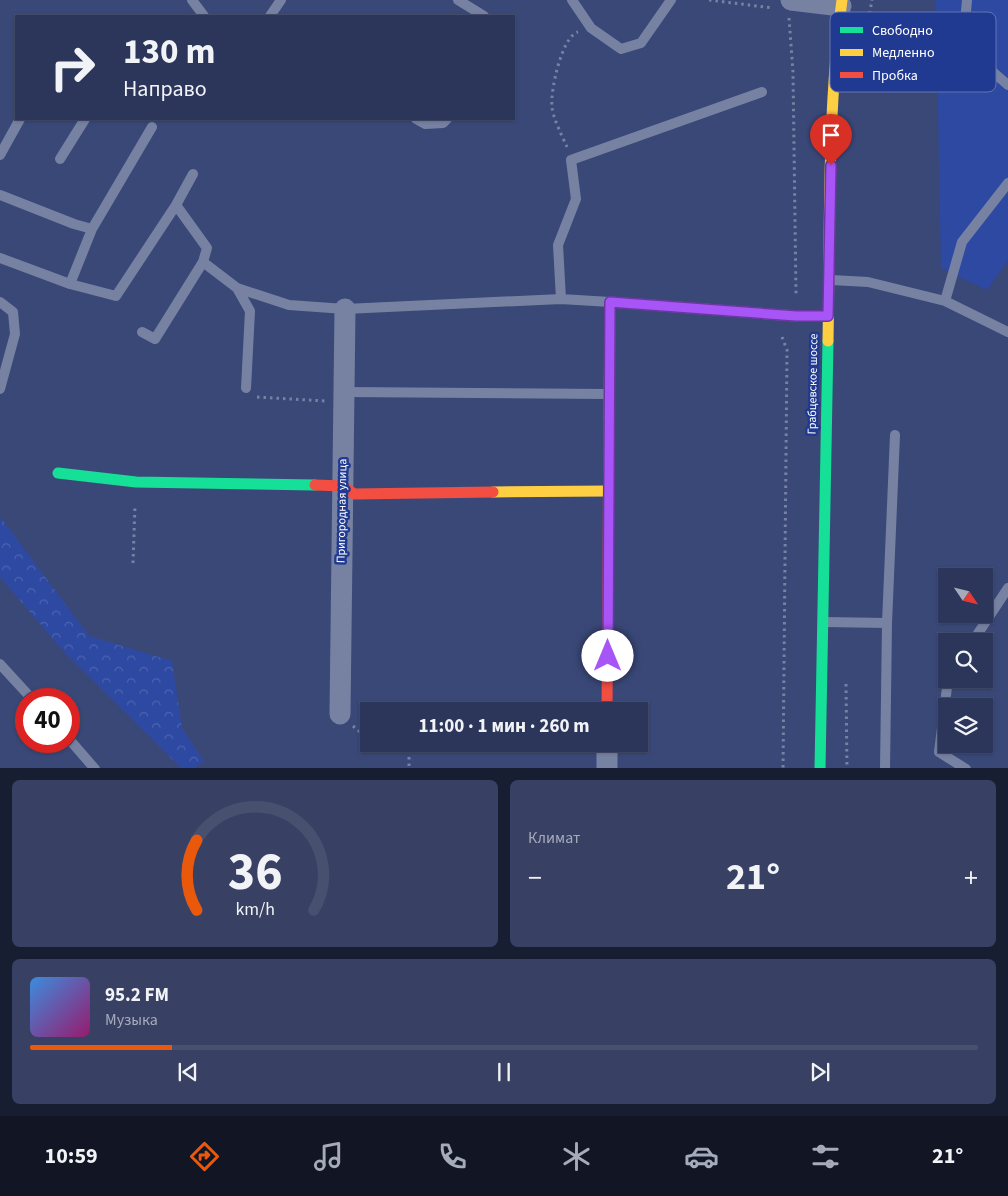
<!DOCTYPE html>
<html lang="ru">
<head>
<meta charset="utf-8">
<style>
  :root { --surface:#2c365a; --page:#384163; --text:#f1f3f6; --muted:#a6abbb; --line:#485070; --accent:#ea580c }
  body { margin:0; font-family:"Source Sans 3",sans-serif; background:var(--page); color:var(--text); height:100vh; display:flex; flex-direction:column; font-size:19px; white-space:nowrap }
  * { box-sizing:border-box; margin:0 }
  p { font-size:16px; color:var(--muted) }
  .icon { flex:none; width:28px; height:28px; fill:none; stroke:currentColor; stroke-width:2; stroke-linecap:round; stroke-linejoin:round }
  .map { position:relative; height:768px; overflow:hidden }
  .details { display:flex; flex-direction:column; gap:12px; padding:12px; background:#181e32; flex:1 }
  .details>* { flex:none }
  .hud { position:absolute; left:15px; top:15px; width:500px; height:105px; border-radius:0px; box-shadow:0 1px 4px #0004,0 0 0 1px var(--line); background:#2c365a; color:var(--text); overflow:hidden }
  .needle { width:32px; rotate:125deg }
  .buttons { position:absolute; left:938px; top:568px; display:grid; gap:10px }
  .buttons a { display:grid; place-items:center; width:55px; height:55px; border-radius:0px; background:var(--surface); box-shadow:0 1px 4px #0004,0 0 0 1px var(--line); font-size:25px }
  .speed { position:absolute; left:15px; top:688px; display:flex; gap:10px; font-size:25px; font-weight:700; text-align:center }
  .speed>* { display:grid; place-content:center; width:65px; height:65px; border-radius:50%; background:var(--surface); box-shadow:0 1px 4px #0004,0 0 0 1px var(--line); line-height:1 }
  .speed .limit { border:8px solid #d22; background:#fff; color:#111 }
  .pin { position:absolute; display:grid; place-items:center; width:42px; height:42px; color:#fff; margin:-51px -21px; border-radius:50% 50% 50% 0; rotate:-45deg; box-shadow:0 0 5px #0007 }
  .pin .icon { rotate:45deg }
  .me { position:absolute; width:55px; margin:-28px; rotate:0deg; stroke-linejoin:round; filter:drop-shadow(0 0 4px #0008) }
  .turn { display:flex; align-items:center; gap:18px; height:105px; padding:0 25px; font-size:22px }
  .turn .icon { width:65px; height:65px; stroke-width:2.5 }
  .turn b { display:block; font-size:35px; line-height:42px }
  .big { font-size:38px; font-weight:700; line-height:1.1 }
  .details .widget { flex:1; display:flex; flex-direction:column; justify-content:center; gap:8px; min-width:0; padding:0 18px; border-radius:8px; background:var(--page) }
  .details .dial { align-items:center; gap:0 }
  .dial svg { height:130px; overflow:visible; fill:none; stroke:var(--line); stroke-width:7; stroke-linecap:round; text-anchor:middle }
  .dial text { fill:var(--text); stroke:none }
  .song { display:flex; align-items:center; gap:15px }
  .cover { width:60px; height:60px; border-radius:8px; background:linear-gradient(135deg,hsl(210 70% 55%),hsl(320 70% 35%)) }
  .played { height:5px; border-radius:2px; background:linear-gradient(90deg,var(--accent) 15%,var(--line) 15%) }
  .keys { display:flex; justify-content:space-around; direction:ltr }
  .heat { display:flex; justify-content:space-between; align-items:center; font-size:28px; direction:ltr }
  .details .tiles { flex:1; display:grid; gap:12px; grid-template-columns:1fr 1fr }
  .widget:last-child { grid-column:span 2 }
  .trip { position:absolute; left:360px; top:702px; width:288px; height:50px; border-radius:0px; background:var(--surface); box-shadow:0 1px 4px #0004,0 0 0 1px var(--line); font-weight:700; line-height:50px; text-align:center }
  .dock { display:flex; height:80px; justify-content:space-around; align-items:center; background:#121624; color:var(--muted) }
  .dock .icon { width:35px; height:35px }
  .dock .on { color:var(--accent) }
  .dock b { font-size:22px; color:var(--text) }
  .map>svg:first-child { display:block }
  .grass { fill:#2d49a2 }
  .forest { fill:url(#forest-crowns) }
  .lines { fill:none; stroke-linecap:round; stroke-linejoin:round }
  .path { stroke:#7782a3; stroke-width:3; stroke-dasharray:2.5 4; stroke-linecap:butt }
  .lane { stroke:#7782a3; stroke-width:10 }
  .street { stroke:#7782a3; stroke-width:21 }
  .fast { stroke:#16e098; stroke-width:11 }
  .slow { stroke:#ffcf43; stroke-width:11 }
  .jam { stroke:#f24e42; stroke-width:11 }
  .route-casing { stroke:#6d37a1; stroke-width:12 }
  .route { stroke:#a855f7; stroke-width:9 }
  .labels { text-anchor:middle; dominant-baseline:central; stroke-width:5; stroke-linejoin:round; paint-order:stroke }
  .street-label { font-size:12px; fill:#fff; stroke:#213a91 }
  .key { fill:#213a91; stroke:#6475b2; stroke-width:1 }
  .key-label { font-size:14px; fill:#fff }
</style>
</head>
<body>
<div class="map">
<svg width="1008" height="769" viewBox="0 0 1008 769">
  <defs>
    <pattern id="forest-crowns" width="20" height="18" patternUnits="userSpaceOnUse" patternTransform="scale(1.25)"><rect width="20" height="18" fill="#2d49a2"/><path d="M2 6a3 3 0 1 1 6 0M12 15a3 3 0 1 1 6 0" fill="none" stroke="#4c64b0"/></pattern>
  </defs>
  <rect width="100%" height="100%" fill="#3a4878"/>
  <path class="grass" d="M936 0H1008V260L987 290 941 268Z"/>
  <path class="forest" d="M2 519 89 636 172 661 182 728 204 762 194 768H181L65 653 0 577V520Z"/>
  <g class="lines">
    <path class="path" d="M709 0 773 8
      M789 18 793 72 796 294
      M859 71 872 0
      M567 147C562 136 553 118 552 107 550 91 562 36 578 32
      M782 337 787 350 783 769
      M257 397 325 401
      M133 563 135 505
      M846 684 847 769
      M353 726 360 732 369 733
      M409 744V769"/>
    <path class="lane" d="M192 0 204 16
      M458 0 484 16
      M572 0 591 28 621 49 641 43 671 0
      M967 0 963 46 1008 85
      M270 16 281 0
      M416 119 425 124 443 123 447 119
      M0 155 20 119
      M60 159 85 119
      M0 195 74 224 92 229 70 284 0 258
      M92 229 152 127
      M203 262 237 288 289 305 345 309 561 299 610 302
      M831 280 868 282 945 301 1008 332
      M70 284 116 296 176 205 193 174
      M237 288 250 311 246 388
      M561 299 558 245 576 199 571 160 762 92
      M945 301 962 242 1008 183
      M0 302 13 312 15 334 0 389
      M142 332 155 339 203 262 207 248 176 205
      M344 392 608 394
      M824 622 887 623 885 769
      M887 623 895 435
      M973 641 1008 588
      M0 664 32 699
      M948 679 939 752 966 769
      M69 739 95 769"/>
    <path class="street" d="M791 0 841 6
      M340 714 345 309
      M607 769V744"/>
    <path class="fast" d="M609 418 610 302 796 316H827
      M58 473 136 482 315 485
      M820 769 828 341"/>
    <path class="slow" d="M828 341C830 227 827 113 842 0
      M493 492 608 491"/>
    <path class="jam" d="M315 485 343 486 354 494 493 492
      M607 711 609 418"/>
  </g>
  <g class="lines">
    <g class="route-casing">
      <path id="route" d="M608 656 610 302 796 316H828L831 165"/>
    </g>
    <use href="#route" class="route"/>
  </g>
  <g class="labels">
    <g class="street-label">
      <text transform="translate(813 384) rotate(-89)">Грабцевское шоссе</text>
      <text transform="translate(342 511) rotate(-89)">Пригородная улица</text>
    </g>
  </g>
  <rect x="830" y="12" width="166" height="80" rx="8" class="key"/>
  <rect x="840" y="27" width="23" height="6" fill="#16e098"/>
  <rect x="840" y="49" width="23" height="7" fill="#ffcf43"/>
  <rect x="840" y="72" width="23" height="6" fill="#f24e42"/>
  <g class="key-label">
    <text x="872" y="35">Свободно</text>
    <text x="872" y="57">Медленно</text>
    <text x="872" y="80">Пробка</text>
  </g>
</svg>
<div class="buttons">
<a><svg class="needle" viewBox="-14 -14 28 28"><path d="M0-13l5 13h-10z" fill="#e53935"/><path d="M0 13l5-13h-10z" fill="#a6abbb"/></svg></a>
<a><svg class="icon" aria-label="search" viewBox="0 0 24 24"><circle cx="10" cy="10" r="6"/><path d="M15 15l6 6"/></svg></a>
<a><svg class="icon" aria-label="layers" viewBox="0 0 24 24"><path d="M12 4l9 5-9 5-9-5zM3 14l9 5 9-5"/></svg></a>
</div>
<div class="speed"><div class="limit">40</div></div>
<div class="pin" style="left:831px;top:165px;background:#d93025"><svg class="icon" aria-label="arrive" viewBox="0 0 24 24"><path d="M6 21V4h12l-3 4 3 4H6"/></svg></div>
<svg class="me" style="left:608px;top:656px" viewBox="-20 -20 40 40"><circle r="19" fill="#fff"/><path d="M0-13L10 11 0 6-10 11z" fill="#a855f7"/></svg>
<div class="trip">11:00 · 1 мин · 260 m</div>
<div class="hud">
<div class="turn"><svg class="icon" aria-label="right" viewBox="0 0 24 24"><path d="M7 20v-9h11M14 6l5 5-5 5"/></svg><div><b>130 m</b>Направо</div></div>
</div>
</div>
<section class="details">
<div class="tiles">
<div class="widget dial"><svg viewBox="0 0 100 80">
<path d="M14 69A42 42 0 1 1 86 69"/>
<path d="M14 69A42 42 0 0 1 14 26" stroke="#ea580c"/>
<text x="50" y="56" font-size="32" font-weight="700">36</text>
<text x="50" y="72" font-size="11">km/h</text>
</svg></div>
<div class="widget"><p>Климат</p>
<div class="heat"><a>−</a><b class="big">21°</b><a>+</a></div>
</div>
<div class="widget">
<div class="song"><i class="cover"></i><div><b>95.2 FM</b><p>Музыка</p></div></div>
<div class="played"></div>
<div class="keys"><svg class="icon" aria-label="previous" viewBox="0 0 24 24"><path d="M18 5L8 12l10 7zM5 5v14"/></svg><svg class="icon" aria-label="pause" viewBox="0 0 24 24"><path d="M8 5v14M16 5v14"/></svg><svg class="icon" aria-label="next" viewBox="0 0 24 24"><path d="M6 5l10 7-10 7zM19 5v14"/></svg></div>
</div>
</div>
</section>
<nav class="dock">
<b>10:59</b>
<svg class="icon on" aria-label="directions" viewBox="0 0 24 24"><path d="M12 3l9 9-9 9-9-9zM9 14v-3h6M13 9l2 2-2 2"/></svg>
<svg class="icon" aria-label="music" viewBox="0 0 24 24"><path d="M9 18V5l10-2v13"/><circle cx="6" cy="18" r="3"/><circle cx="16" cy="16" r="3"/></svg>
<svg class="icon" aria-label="phone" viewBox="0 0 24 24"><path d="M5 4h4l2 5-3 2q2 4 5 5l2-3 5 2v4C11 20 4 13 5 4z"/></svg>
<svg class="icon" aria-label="climate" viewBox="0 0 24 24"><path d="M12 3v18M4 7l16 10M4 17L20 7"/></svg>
<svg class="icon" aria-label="car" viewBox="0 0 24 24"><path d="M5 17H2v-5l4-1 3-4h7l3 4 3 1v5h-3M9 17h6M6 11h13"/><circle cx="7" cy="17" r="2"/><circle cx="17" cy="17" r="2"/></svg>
<svg class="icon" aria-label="filters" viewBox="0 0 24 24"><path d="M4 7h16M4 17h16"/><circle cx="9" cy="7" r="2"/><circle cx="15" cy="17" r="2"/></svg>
<b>21°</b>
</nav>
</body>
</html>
